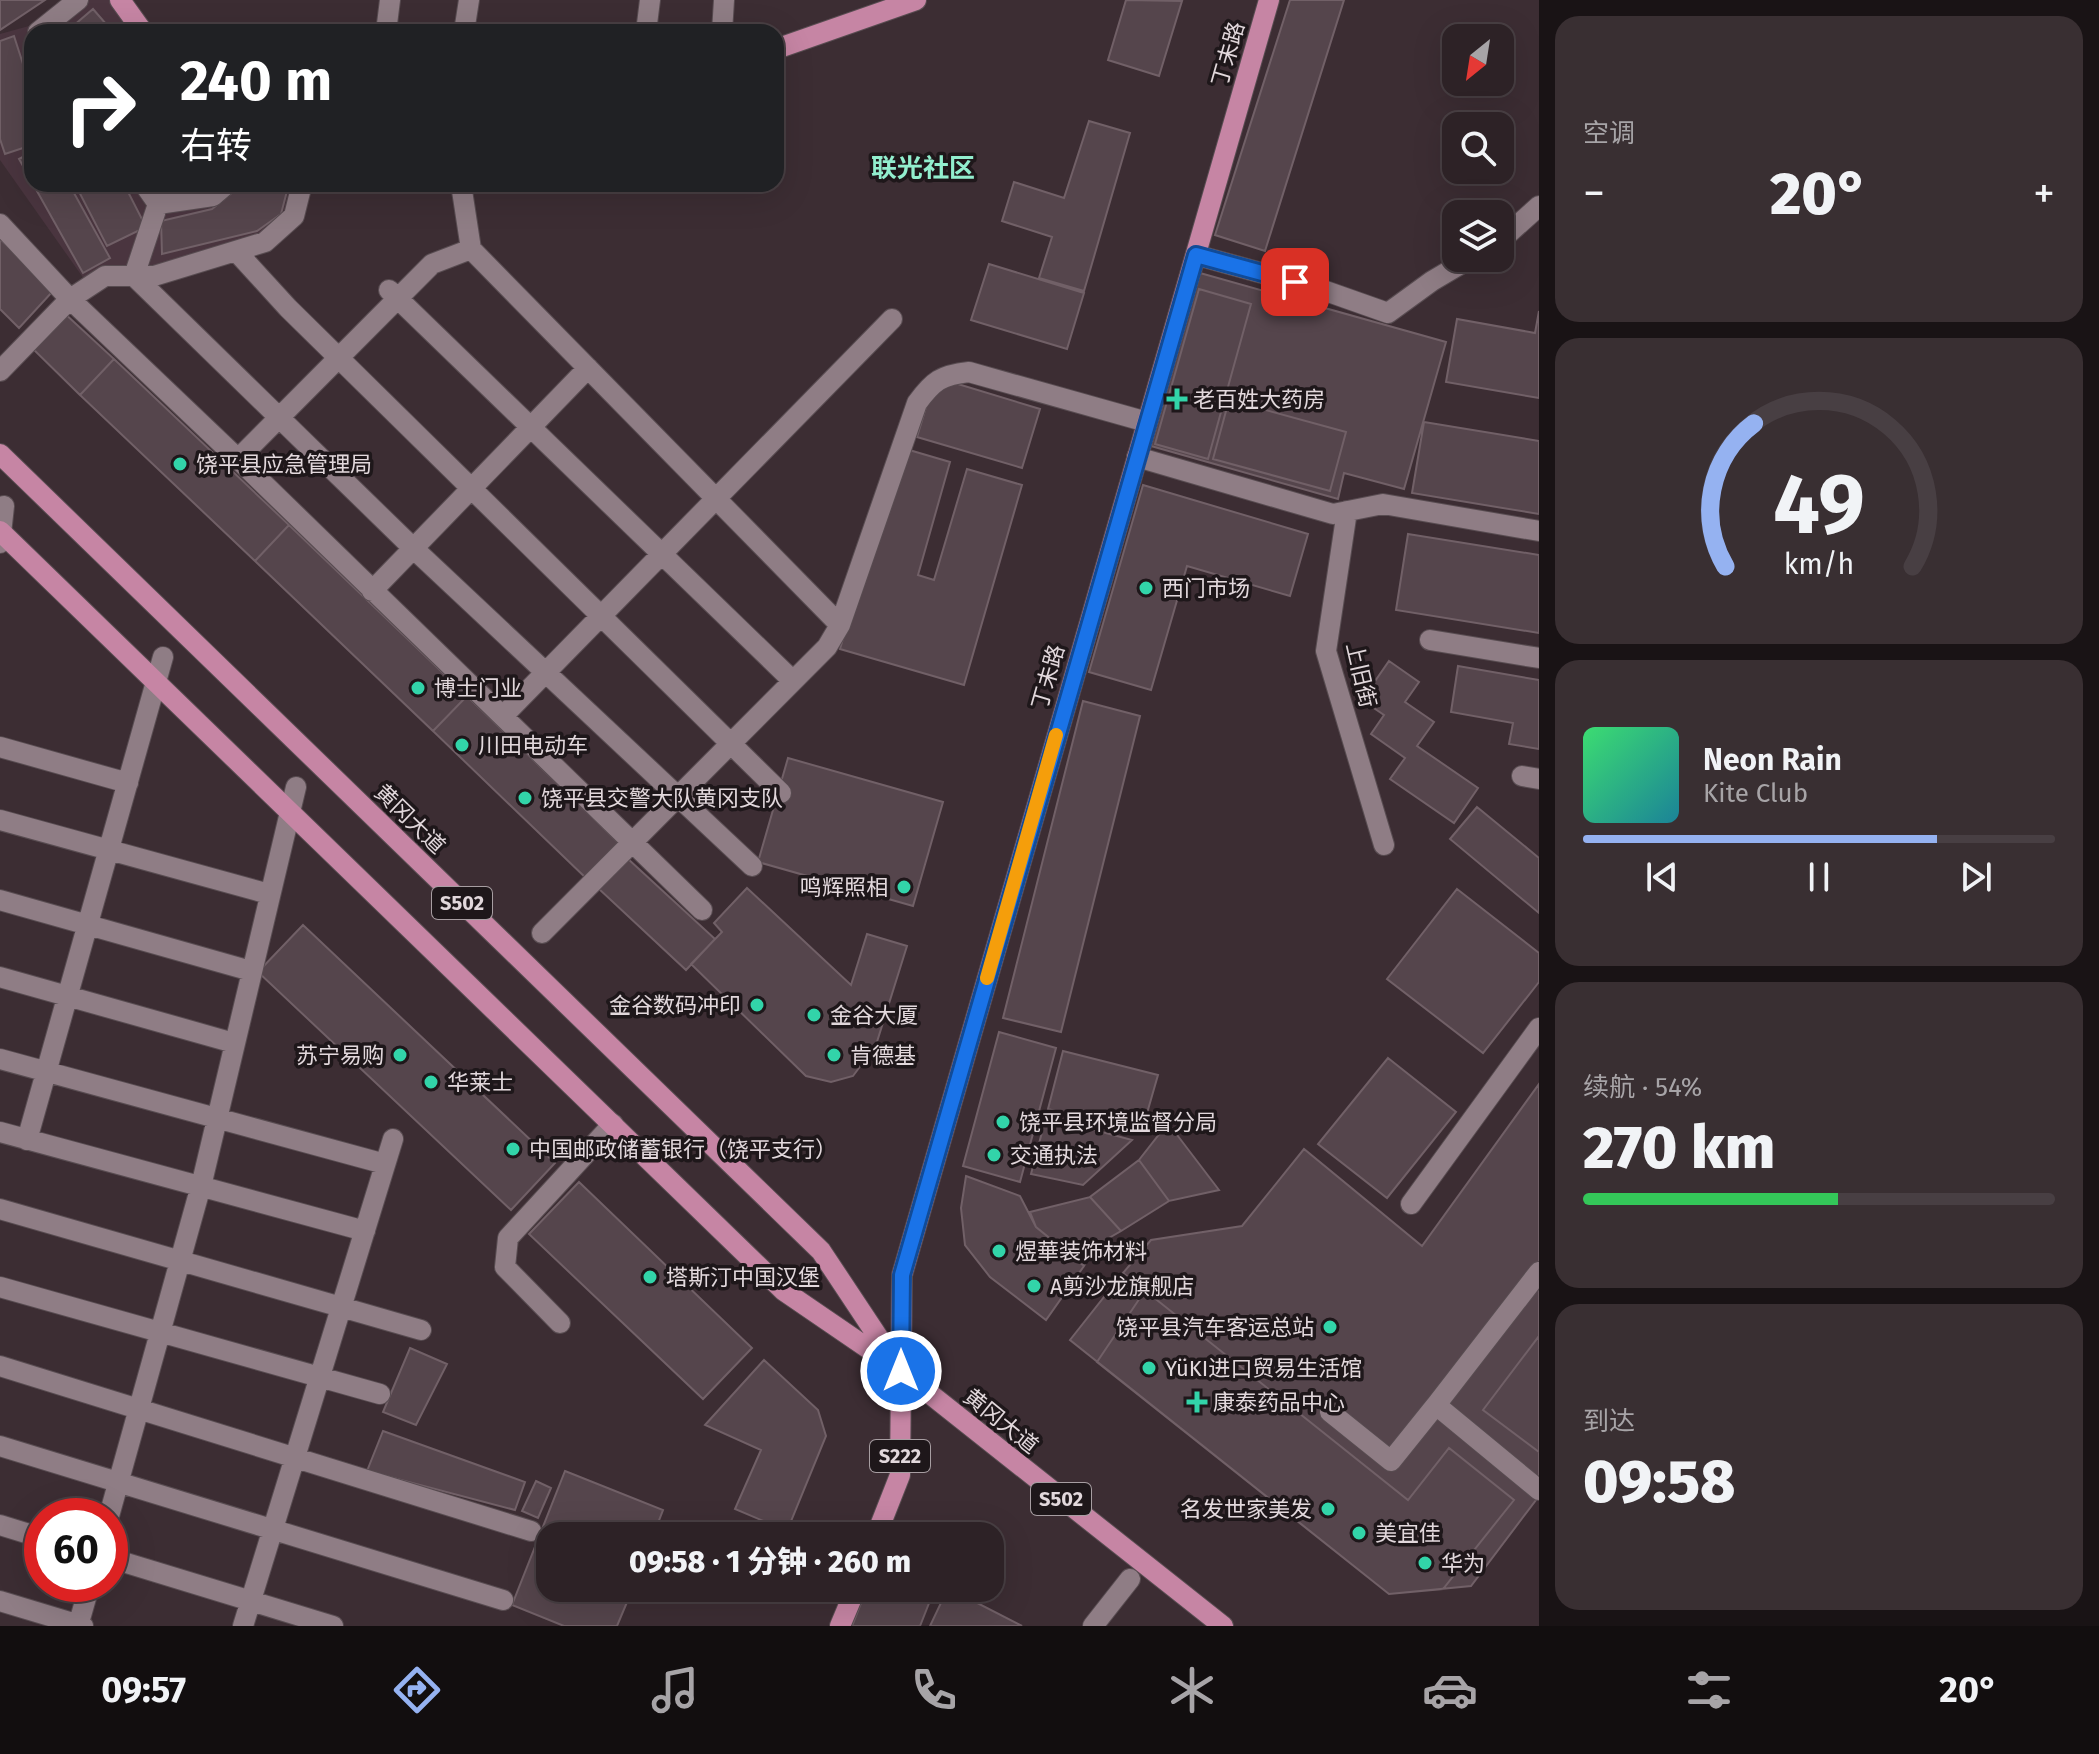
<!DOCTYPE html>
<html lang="zh">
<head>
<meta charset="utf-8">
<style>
  :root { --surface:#2d2226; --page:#392f32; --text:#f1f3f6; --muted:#a7a4a7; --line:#483f43; --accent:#95b2f1 }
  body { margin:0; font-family:"Fira Sans","Noto Sans SC",sans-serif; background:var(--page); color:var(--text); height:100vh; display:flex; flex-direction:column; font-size:30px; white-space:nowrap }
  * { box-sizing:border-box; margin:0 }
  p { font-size:26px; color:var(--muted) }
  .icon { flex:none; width:44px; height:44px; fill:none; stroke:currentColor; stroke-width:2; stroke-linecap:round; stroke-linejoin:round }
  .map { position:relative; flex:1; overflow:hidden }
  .sheet { display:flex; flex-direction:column; gap:16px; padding:16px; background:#191315; width:560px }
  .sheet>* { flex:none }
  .hud { position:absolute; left:24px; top:24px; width:760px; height:168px; border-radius:24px; box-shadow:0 8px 32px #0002,0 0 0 2px var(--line); background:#202124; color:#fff; overflow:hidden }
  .needle { width:52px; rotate:210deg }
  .controls { position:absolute; left:1442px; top:24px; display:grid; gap:16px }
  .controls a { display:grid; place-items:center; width:72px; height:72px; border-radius:16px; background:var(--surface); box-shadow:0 8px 32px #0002,0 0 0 2px var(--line); font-size:40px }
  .speed { position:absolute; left:24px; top:1498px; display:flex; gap:16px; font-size:40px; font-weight:700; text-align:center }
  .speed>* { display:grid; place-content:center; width:104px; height:104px; border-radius:50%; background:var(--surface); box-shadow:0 8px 32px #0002,0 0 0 2px var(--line); line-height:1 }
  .speed .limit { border:12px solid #d22; background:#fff; color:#111 }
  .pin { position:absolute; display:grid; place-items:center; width:68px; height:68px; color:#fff; margin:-34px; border-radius:16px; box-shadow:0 4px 12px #0006 }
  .me { position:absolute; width:88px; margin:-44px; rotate:0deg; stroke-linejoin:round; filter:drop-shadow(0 0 6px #0008) }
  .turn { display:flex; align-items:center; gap:28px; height:168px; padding:0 24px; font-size:36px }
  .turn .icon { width:104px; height:104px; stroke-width:2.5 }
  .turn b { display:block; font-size:56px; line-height:68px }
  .big { font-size:60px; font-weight:800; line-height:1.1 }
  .sheet .widget { flex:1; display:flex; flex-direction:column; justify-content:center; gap:12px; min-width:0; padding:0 28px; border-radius:24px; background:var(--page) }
  .sheet .dial { align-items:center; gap:0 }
  .dial svg { height:208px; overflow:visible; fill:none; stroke:var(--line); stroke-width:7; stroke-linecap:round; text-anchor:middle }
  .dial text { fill:var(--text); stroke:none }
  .song { display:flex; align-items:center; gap:24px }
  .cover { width:96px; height:96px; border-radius:12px; background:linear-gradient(135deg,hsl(140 70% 55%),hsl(190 70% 35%)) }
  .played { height:8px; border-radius:4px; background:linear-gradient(90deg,var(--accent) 75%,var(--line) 75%) }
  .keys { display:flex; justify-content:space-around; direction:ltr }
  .heat { display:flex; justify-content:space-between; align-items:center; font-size:44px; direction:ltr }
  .charge { height:12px; border-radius:6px; background:linear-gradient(90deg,#34c759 54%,var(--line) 0) }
  .trip { position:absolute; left:536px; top:1522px; width:468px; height:80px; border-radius:24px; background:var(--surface); box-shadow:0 8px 32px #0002,0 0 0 2px var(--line); font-weight:800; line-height:80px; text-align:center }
  .dock { display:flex; height:128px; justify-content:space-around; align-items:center; background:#120e0f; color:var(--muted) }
  .dock .icon { width:56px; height:56px }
  .dock .active { color:var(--accent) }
  .dock b { font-size:36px; color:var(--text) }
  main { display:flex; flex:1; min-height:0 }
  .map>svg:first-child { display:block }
  .built { fill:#4a353f }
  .building { fill:#55454c; stroke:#716067; stroke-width:2 }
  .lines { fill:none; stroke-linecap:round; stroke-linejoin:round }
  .minor-casing { stroke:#584c51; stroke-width:22 }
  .major-casing { stroke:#584c51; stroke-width:22 }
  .minor { stroke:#8f7d85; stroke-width:20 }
  .major { stroke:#c685a4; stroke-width:20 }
  .route-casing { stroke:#114b97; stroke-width:20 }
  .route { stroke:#1a73e8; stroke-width:14 }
  .slow { stroke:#f59e0b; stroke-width:14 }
  .poi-dot { fill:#32d4a9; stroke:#1e171a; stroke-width:3 }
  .labels { text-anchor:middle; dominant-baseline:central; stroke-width:7; stroke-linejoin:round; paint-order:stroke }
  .shield { fill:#1e171a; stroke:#a79ea2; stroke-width:2 }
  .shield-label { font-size:20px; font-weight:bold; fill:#e2d8dc }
  .street-label { font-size:22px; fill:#e2d8dc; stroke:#1e171a }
  .poi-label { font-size:22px; fill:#e2d8dc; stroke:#1e171a; text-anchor:start }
  .quarter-label { font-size:26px; font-weight:bold; fill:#92eece; stroke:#1e171a }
</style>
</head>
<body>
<main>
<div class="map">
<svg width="1539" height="1626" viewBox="0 0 1539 1626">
  <rect width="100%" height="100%" fill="#3c2d33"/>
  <path class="built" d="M61 0H120L143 32H32V184H302L265 242 89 286 0 160V34L29 26Z"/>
  <path class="building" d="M0 0H45L0 30Z
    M1126 0 1182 1 1159 76 1108 60Z
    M1290 0H1344L1265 251 1215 235Z
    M93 9 113 32H66Z
    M14 36 32 92V145L5 154 0 139V41Z
    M1089 121 1130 133 1084 291 1039 278 1052 237 1002 221 1014 182 1064 198Z
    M32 152V182L19 159Z
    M33 184H69L110 258 83 273Z
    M75 184H124L146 227 107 246Z
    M243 184H273L287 191 281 214 257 231 162 254 161 221 212 209Z
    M0 239 53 291 19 328 0 309Z
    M989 264 1084 293 1067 349 971 320Z
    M1200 273 1446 342 1404 489 1344 473 1338 499 1151 446Z
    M1199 289 1251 304 1208 459 1155 444Z
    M62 311 114 359 80 395 29 345Z
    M1539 311V398L1446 382 1457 319 1535 333Z
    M114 359 289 525 255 561 80 395Z
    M948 381 1040 409 1022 468 917 437 930 394Z
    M1229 400 1346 432 1330 491 1213 459Z
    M1424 422 1539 441V514L1412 493Z
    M899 447 950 462 918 575 934 580 967 469 1022 485 964 685 840 649Z
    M1143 485 1308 534 1290 596 1187 566 1151 690 1089 672Z
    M289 525 467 696 433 731 255 561Z
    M1408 534 1539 555V633L1396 610Z
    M1389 661 1419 682 1405 702 1434 722 1417 746 1478 788 1454 823 1390 779 1405 758 1371 734 1384 715 1362 700Z
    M1458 666 1539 680V749L1509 744 1513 723 1451 712Z
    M467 696 621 845 588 880 433 731Z
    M1083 701 1140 716 1061 1032 1003 1018Z
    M788 758 943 802 913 906 758 862Z
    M1477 807 1539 858V913L1450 839Z
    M627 858 715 939 686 970 599 889Z
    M747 888 851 985 867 934 907 946 876 1045 853 1076 831 1082 806 1076 691 964 722 932 714 923Z
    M1457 889 1539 953V982L1483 1053 1387 979Z
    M303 925 555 1163 511 1210 258 972Z
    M999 1032 1056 1048 1020 1182 963 1166Z
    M1063 1051 1158 1075 1141 1134 1048 1109Z
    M1388 1058 1456 1112 1387 1198 1318 1144Z
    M1539 1084V1496L1471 1586 1389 1594 1097 1362 1144 1292 1123 1273 1151 1240 1242 1226 1304 1149 1422 1246Z
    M1046 1117 1132 1140 1083 1185 1031 1174Z
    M1168 1123 1219 1190 1169 1201 1139 1160Z
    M1139 1160 1169 1201 1121 1231 1090 1197Z
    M966 1176 1020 1196 1036 1227 1084 1266 1046 1320 990 1277 965 1245 961 1208Z
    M579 1182 752 1348 703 1399 529 1234Z
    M1090 1197 1121 1231 1095 1246 1084 1266 1036 1227 1030 1212Z
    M1123 1273 1408 1500 1449 1448 1514 1500 1443 1589 1389 1594 1070 1340Z
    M1539 1336V1452L1483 1410Z
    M410 1348 447 1364 416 1425 383 1412Z
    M764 1360 818 1410 826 1436 787 1531 735 1509 761 1450 705 1425Z
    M383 1431 525 1482 515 1510 367 1471Z
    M565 1471 663 1510 653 1536H550V1588H633L617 1626H564L512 1605Z
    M536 1481 551 1488 538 1518 522 1511Z
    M867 1588H935L920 1626H852Z
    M948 1588 1022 1626H930Z"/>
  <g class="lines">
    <g class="minor-casing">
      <path id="minor" d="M38 32 78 0
        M386 32 390 0
        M464 32 469 0
        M646 32 650 0
        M722 32 724 0
        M144 184 158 204 134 276 413 548 752 866
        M461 184 471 249 840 625
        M158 204 213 196 227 184
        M0 224 70 299 238 459 702 910
        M1500 241 1539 206
        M236 251 288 308 781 793
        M1196 255 1320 289 1388 313 1432 281 1471 258
        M389 290 793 681
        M0 371 70 299 105 276H154L265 242 294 216 302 184
        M1137 457 1333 514 1383 504 1539 531
        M238 459 432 264 471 249
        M1347 511 1326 651 1384 845
        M0 543 4 506
        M372 591 588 368
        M1430 640 1539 658
        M503 716 892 319
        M0 747 128 783
        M1522 776 1539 779
        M0 820 269 894
        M0 900 251 971
        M542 933 827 647 840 625 917 403C933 381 941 375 969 372L1147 422
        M0 977 234 1043
        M0 1059 385 1164
        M0 1132 365 1231
        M27 1140 163 657
        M1411 1204 1539 1028
        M0 1209 421 1330
        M0 1287 380 1394
        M560 1323 505 1267 508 1238 613 1124
        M0 1366 531 1531
        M1436 1405 1539 1272
        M1330 1412 1391 1461 1436 1405 1539 1490
        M0 1446 503 1600
        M109 1516 202 1182 296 787
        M0 1525 42 1538
        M110 1558 333 1626
        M0 1601 83 1626
        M78 1626 90 1584
        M243 1626 393 1139
        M1093 1626 1130 1579"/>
    </g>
    <g class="major-casing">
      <path id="major" d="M120 0 143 32
        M776 49 916 0
        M0 454 821 1251 894 1361
        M0 531 784 1291 901 1371 1223 1626
        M876 1536 900 1475 902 1275 1269 0
        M840 1626 856 1588"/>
    </g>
    <use href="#minor" class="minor"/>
    <use href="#major" class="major"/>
  </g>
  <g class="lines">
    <g class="route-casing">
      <path id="route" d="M901 1371 902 1275 1196 255 1295 282"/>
    </g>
    <use href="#route" class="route"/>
    <path class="slow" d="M987 978 1056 735"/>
  </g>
  <g class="poi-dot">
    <path d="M1173 387h8v8h8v8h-8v8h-8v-8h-8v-8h8z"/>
    <circle cx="180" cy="464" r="8"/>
    <circle cx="1146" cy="588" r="8"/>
    <circle cx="418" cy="688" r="8"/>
    <circle cx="462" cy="745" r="8"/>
    <circle cx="525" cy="798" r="8"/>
    <circle cx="904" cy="887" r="8"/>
    <circle cx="757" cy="1005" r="8"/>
    <circle cx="814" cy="1015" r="8"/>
    <circle cx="400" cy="1055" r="8"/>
    <circle cx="834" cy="1055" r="8"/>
    <circle cx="431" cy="1082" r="8"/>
    <circle cx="1003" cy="1122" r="8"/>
    <circle cx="513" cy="1149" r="8"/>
    <circle cx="994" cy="1155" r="8"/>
    <circle cx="999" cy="1251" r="8"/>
    <circle cx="650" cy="1277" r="8"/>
    <circle cx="1034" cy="1286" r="8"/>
    <circle cx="1330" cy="1327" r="8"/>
    <circle cx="1149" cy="1368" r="8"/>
    <path d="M1193 1390h8v8h8v8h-8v8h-8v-8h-8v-8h8z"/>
    <circle cx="1328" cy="1509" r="8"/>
    <circle cx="1359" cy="1533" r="8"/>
    <circle cx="1425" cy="1563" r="8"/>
  </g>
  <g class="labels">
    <g class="shield">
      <rect x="432" y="887" width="60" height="32" rx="6"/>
      <rect x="870" y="1440" width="60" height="32" rx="6"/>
      <rect x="1031" y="1483" width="60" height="32" rx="6"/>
    </g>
    <g class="shield-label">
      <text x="462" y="903">S502</text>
      <text x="900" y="1456">S222</text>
      <text x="1061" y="1499">S502</text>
    </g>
    <g class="street-label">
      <text transform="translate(1228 54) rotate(-74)">丁未路</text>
      <text transform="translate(1361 675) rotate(77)">上旧街</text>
      <text transform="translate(1048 677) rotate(-74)">丁未路</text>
      <text transform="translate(410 819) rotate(44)">黄冈大道</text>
      <text transform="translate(1001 1421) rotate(39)">黄冈大道</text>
    </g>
    <g class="poi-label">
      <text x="1193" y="399">老百姓大药房</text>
      <text x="196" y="464">饶平县应急管理局</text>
      <text x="1162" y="588">西门市场</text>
      <text x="434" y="688">博士门业</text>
      <text x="478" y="745">川田电动车</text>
      <text x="541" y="798">饶平县交警大队黄冈支队</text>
      <text x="888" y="887" text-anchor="end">鸣辉照相</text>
      <text x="741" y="1005" text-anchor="end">金谷数码冲印</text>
      <text x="830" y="1015">金谷大厦</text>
      <text x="384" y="1055" text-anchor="end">苏宁易购</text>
      <text x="850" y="1055">肯德基</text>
      <text x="447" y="1082">华莱士</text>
      <text x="1019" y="1122">饶平县环境监督分局</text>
      <text x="529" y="1149">中国邮政储蓄银行（饶平支行）</text>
      <text x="1010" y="1155">交通执法</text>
      <text x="1015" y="1251">煜華装饰材料</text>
      <text x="666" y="1277">塔斯汀中国汉堡</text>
      <text x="1050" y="1286">A剪沙龙旗舰店</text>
      <text x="1314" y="1327" text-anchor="end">饶平县汽车客运总站</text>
      <text x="1165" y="1368">YüKI进口贸易生活馆</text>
      <text x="1213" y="1402">康泰药品中心</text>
      <text x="1312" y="1509" text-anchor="end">名发世家美发</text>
      <text x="1375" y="1533">美宜佳</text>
      <text x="1441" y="1563">华为</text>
    </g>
    <g class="quarter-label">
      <text x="923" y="168">联光社区</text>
    </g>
  </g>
</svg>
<div class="controls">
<a><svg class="needle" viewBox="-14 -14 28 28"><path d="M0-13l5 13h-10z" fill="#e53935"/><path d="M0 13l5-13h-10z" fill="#a7a4a7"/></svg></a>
<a><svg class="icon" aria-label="search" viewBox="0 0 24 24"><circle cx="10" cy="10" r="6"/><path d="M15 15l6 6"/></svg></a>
<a><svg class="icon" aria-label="layers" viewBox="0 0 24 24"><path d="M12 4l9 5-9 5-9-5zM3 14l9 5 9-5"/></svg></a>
</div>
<div class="speed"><div class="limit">60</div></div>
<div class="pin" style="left:1295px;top:282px;background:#d93025"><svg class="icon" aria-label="arrive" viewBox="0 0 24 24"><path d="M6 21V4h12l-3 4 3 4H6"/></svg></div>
<svg class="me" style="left:901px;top:1371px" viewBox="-20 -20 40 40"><circle r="17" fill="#1a73e8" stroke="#fff" stroke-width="3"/><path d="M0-11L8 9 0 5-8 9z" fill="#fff"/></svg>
<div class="trip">09:58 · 1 分钟 · 260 m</div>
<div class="hud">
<div class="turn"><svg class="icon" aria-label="right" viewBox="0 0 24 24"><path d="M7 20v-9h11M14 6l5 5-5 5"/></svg><div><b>240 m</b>右转</div></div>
</div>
</div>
<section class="sheet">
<div class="widget"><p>空调</p>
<div class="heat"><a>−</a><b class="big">20°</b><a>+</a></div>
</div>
<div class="widget dial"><svg viewBox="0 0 100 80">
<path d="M14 69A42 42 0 1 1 86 69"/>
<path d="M14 69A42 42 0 0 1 25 14" stroke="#95b2f1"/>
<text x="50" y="56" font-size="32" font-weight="700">49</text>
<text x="50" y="72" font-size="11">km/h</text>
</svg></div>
<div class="widget">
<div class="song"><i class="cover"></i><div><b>Neon Rain</b><p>Kite Club</p></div></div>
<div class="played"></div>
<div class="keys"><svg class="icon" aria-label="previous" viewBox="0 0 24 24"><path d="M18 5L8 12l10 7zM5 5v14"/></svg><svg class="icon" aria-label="pause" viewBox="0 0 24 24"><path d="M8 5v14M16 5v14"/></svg><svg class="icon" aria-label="next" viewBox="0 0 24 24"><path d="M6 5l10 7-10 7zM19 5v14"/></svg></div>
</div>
<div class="widget"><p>续航 · 54%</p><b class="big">270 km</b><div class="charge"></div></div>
<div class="widget"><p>到达</p><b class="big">09:58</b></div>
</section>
</main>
<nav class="dock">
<b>09:57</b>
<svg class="icon active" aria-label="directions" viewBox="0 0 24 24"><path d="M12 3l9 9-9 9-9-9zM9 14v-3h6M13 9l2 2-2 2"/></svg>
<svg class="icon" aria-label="music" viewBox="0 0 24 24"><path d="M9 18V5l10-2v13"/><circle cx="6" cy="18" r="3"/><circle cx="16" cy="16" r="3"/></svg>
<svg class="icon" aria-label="phone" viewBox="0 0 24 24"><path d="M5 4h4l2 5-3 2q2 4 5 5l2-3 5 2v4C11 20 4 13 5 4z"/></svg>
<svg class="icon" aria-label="climate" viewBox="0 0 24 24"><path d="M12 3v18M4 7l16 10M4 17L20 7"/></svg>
<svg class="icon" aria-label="car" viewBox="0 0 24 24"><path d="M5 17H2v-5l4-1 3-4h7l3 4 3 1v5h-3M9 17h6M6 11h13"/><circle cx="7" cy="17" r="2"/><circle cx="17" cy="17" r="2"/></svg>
<svg class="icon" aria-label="filters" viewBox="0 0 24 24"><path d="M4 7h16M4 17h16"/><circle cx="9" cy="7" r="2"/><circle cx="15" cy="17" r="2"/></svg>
<b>20°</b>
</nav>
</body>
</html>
